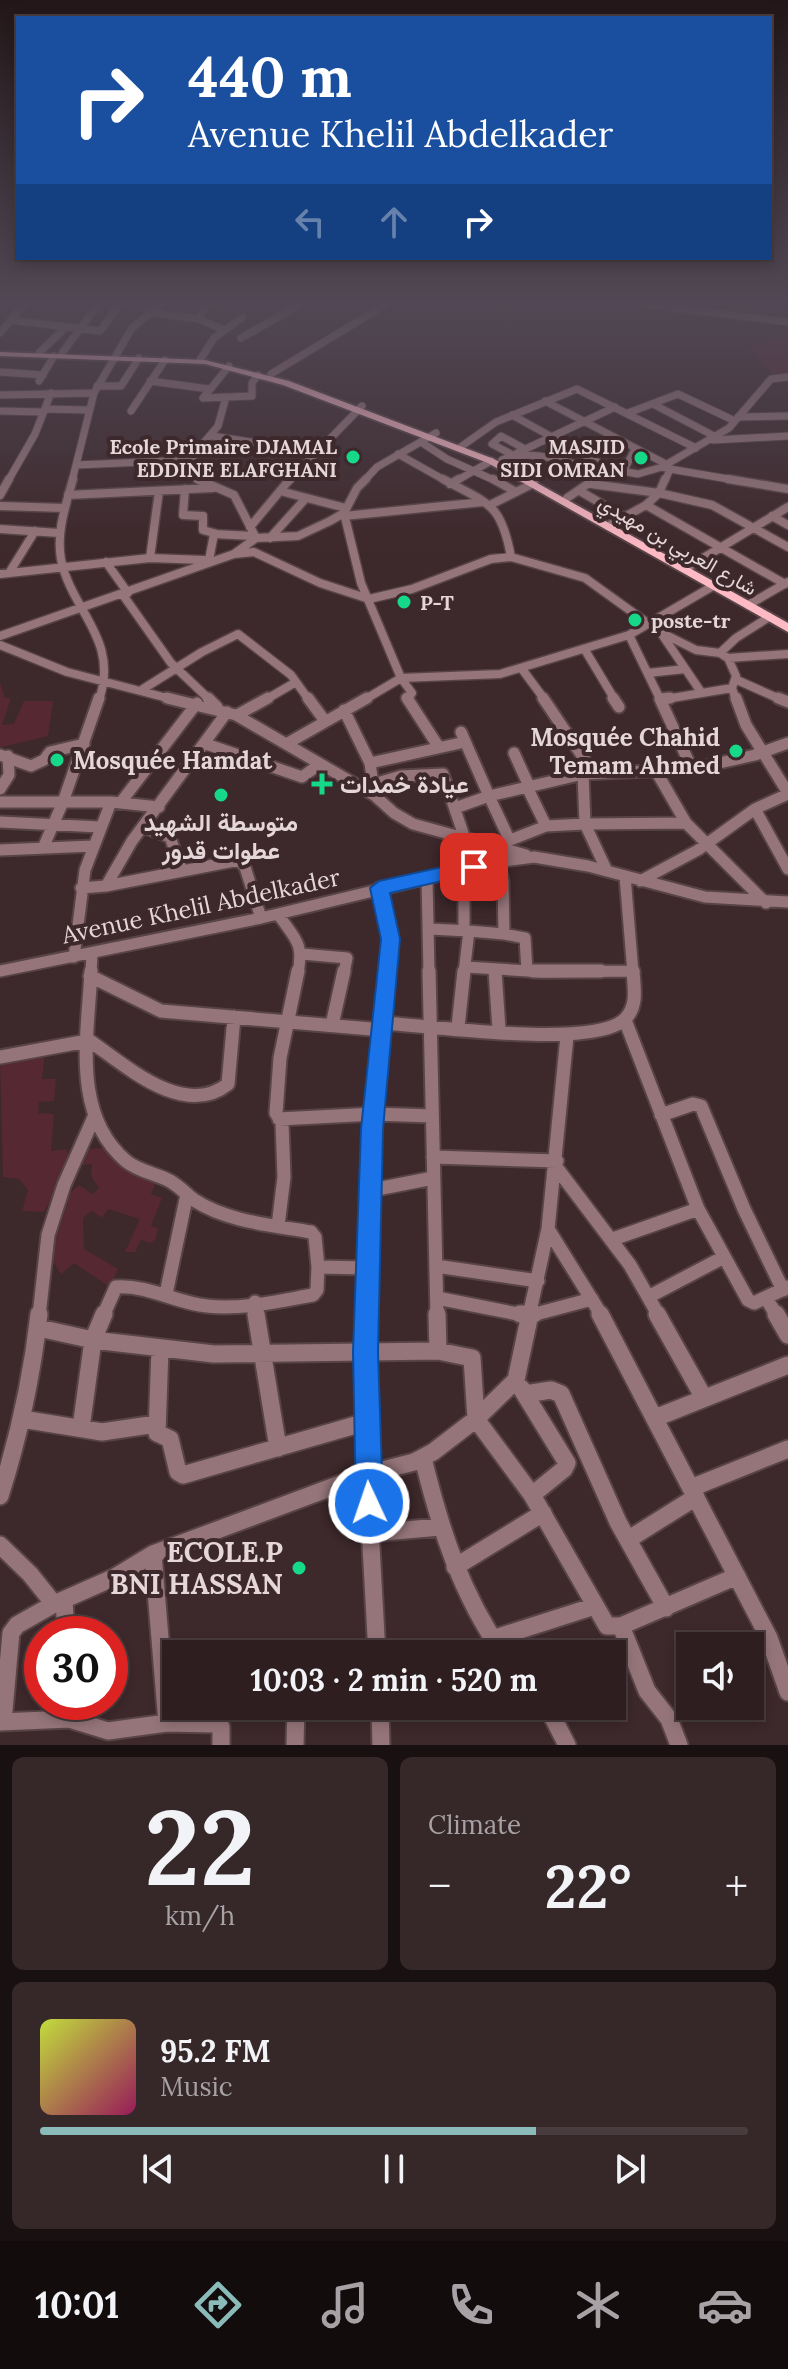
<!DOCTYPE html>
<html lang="en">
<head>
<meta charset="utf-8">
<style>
  :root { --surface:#2e1e20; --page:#362729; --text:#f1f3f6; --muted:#a7a2a5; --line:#493c3e; --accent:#8bbbb9 }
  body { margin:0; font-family:Lora,Vazirmatn,serif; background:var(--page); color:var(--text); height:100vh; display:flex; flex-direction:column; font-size:30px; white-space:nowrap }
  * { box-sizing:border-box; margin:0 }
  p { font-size:26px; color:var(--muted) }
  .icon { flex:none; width:44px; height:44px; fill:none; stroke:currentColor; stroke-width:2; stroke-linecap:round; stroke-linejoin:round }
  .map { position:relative; height:1745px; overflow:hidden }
  .panel { display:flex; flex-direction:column; gap:12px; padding:12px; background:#191012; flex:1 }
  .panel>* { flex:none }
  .top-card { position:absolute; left:16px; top:16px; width:756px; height:244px; border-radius:0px; box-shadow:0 4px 12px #0003,0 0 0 2px var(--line); background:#1a4fa0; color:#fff; overflow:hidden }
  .fabs { position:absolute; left:676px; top:1632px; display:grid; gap:16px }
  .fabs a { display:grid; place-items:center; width:88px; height:88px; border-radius:0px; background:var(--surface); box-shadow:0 4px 12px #0003,0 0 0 2px var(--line); font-size:40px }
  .speed { position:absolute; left:24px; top:1616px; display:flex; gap:16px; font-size:40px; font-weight:700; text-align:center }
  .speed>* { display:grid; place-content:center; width:104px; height:104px; border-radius:50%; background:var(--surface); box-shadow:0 4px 12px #0003,0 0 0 2px var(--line); line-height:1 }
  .speed .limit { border:12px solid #d22; background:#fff; color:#111 }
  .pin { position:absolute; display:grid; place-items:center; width:68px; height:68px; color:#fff; margin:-34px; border-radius:16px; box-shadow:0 4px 12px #0006 }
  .me { position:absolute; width:88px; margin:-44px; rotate:357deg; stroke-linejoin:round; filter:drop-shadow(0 0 6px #0008) }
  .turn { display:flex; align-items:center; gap:28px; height:168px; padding:0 40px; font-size:36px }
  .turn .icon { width:104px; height:104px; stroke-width:2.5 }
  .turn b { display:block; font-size:56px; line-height:68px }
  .lanes { display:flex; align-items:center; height:76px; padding:0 40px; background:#0003; justify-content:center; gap:40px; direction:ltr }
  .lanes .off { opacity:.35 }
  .big { font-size:60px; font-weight:700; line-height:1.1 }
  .panel .card { flex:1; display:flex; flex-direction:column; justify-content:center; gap:12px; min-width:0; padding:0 28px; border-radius:12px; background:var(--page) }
  .panel .dial { align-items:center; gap:0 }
  .dial b { font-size:104px; line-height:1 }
  .song { display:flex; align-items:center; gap:24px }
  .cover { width:96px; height:96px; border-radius:12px; background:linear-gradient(135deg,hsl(70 70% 55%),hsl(330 70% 35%)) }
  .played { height:8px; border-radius:4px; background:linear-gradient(90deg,var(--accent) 70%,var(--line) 70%) }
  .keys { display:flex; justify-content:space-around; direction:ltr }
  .heat { display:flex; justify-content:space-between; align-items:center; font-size:44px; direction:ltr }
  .panel .tiles { flex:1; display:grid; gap:12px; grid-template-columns:1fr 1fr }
  .card:last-child { grid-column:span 2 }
  .trip { position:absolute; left:162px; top:1640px; width:464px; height:80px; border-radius:0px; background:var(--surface); box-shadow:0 4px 12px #0003,0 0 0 2px var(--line); font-weight:700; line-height:80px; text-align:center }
  .dock { display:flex; height:128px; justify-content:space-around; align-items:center; background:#120c0d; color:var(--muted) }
  .dock .icon { width:56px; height:56px }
  .dock .selected { color:var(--accent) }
  .dock b { font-size:36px; color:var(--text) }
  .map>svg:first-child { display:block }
  .green { fill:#562832 }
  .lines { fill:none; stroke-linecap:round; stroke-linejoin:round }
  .minor-far4-casing { stroke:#584447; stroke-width:9 }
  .minor-far3-casing { stroke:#584447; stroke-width:11 }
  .minor-far2-casing { stroke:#584447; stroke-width:15 }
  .minor-far1-casing { stroke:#584447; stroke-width:17 }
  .minor-casing { stroke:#584447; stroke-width:21 }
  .major-casing { stroke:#584447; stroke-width:4 }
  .minor-far4 { stroke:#95757a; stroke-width:7 }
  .minor-far3 { stroke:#95757a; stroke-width:8 }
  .minor-far2 { stroke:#95757a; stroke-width:11 }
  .minor-far1 { stroke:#95757a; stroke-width:13 }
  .minor { stroke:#95757a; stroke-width:17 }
  .major { fill:#fdbac5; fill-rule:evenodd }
  .route { fill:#1a73e8; stroke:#114b97; stroke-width:2 }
  .poi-dot { fill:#15d989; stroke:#3d282b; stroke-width:3 }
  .labels { text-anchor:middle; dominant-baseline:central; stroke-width:8; stroke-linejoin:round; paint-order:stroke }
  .far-poi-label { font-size:20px; font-weight:bold; fill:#e5d7d9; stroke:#3d282b; text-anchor:end }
  .far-street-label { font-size:20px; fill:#e5d7d9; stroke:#3d282b }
  .poi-label { font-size:24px; font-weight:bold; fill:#e5d7d9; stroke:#3d282b; text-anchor:start }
  .street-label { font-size:24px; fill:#e5d7d9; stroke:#3d282b }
  .near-poi-label { font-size:28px; font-weight:bold; fill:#e5d7d9; stroke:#3d282b; text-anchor:end }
</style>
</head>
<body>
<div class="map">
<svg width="788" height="1745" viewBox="0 0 788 1745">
  <rect width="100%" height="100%" fill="#3d282b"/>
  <path class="green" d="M788 334V377L777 378 749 348Z
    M0 682 5 698H11L2 725 14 724 24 701H53L48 736 2 747 5 754 0 755Z
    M45 1051 42 1079H56L54 1101 39 1102 38 1113 54 1114 51 1151 66 1149 71 1161 44 1212 22 1211 28 1190 19 1179 3 1177 0 1059Z
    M102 1136 156 1182 151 1194 162 1198 151 1226 158 1228 155 1240 150 1243 141 1240 135 1252H125L140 1219 108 1209 102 1218 92 1211 83 1218 84 1249 118 1269 110 1287 74 1263 61 1274 50 1257 70 1193 79 1185 93 1194 99 1188 91 1176 92 1164 82 1165 77 1157 85 1149 104 1148 97 1140Z"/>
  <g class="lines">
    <g class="minor-far4-casing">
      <path id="minor-far4" d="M650 305 788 322
        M148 312 199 319 224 330
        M199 319 206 305
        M11 320 100 331 119 305
        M0 333 24 305
        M241 338 299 305
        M39 353 65 328
        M62 353 98 305
        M200 360 214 338 243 317
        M229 366 203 398 252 396V383L258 375
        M0 372 43 375
        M271 374 385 305
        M39 381 54 356
        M150 381 209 389
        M97 386H121L139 358
        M0 395 94 393
        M545 401 666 464
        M653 404 716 437
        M45 409 88 410
        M0 411 43 412
        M131 411 165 360
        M628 413 678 394 735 421
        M512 415 610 469
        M738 417 788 416
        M212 436 316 452
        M713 440 788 436
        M421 442 447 459 496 481
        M459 448 496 422 577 389 696 448
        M517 453 615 407
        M398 454 446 481
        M513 455 492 444 501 436 525 449
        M502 460C529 447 577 463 604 476
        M76 465 191 460
        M662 467 729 428 771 379 788 377
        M670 469 740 481
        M623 472 635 449
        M8 481 35 434 51 393
        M72 481 94 393 132 328 160 305
        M199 481 189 471 194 454 218 426 226 397
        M289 481 362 406
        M364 481 377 467 436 433
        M456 481 491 461
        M592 481 610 469 638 474 662 467 670 469 665 481"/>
    </g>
    <g class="minor-far3-casing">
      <path id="minor-far3" d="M73 479C66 505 56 532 61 559 71 611 120 639 99 700
        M197 479 234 495 256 538
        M443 479C488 504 501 502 511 557
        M493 479 516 492
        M728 479 788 489
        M450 484 459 479
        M591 484 659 493 665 479
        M185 489 183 515 203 516V530L217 534
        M280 491 346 508
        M580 491 624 517
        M0 495 9 479
        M68 495 213 488
        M567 498 595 479
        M490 505 534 483
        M646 505 785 584
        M0 506 65 508
        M344 513 361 583 401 678 364 700
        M344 516 483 502
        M772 516 788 525
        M608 526 646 505 659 493 712 505 788 547
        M250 527 290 479
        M0 529 59 533
        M270 538 306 498
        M234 554 256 538 298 536 330 521 344 513 357 488 366 479
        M150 558 159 491
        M209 560 214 534 253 536
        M106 562 128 593
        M690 566 788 507
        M9 573 35 531
        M0 574 150 558 204 560
        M123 595 171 663 210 700
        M748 605 788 582
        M661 633 701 692
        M0 636 234 554 254 552 320 583 369 599 412 589 491 559 511 557 585 578 660 632 696 650 720 653 728 658 788 654
        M0 645 67 672 175 700
        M585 650 615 700
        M720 653 736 638 769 617
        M728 658 736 676 732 688 736 700
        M522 669 545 700
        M648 673 685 669
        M401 678 500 674 629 635
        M401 678 412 693 407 700
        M737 680 782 700
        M143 689 202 652 238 634 291 675 309 700
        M660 699 629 635 713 586
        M265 700 296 682
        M660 700 732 688"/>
    </g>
    <g class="minor-far2-casing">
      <path id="minor-far2" d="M167 698 236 715 374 795 394 813 413 824 526 855
        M208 698 217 707
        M308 698 325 721
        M407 698 438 746
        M543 698 593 772
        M613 698 619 707
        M670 698 660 699 692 769
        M736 698 746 725 788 793
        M778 698 788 702
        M344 710 370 763 374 791
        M237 715 268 698
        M288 743 367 698
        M206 744 302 777 320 764
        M514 753 529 786
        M0 755 31 766 44 760 50 752 84 744
        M370 763 465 742
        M656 771 686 823 766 903
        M374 784 401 776 443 774 464 836
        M527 787 546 826
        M0 789 9 775 8 756
        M0 802H111L159 807
        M121 802 197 703
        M455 808 489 796 461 732
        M755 809 788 869
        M0 822 100 827
        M686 823 585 824 583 774 692 769 755 755 788 743
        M143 827 170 837 182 871
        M509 839 489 796 583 774
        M43 848 63 802 99 698
        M0 850 92 846
        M464 869V931
        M625 876 633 973
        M427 878 429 973
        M640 881 698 850 755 809 788 794
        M106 886 239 860 245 867 261 918
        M81 888 106 886 132 841 227 712
        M379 888 391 939 388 973
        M278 914C295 939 304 942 298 973
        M430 929 469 931
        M504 934 525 938 527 971
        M302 954 347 958 344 973
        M74 957 85 870 111 802
        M466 967 543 972 634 971
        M495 969V973
        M0 971 261 918 490 863 534 857 588 866 705 897 788 902
        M91 973 92 954
        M464 973 469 931 504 934 503 881 498 861 505 842 546 826 585 824 607 871"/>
    </g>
    <g class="minor-far1-casing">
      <path id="minor-far1" d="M91 971C88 1035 71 1114 126 1161 138 1171 157 1174 170 1181 179 1186 186 1194 194 1200 228 1222 272 1225 311 1232L315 1237 318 1267 368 1268V1316
        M429 971 437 1316
        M495 971 499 1029
        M533 971H601
        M90 976 161 1011 383 1030
        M625 1020 698 1209 748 1300 754 1303 788 1287
        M384 1023C430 1026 598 1050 626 1018 638 1005 634 988 633 971
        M332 1025 344 971
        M458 1027 464 971
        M567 1036 548 1229 602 1316
        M87 1039C123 1063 183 1120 228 1084L234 1017
        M0 1057 87 1041
        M661 1115 693 1104 701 1106 744 1209 783 1290
        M279 1119 374 1114 432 1116
        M433 1157 557 1161
        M556 1167 630 1265 659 1316
        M372 1190 433 1178
        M278 1226 284 1177 282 1123 276 1113 280 1058 298 971
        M613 1239 698 1209
        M436 1266 538 1281
        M368 1268 372 1129 388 971
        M166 1294 187 1194
        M650 1296 724 1257
        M437 1298 528 1316 592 1299
        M766 1298 777 1316
        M255 1302 256 1316
        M39 1316 48 1235 64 1185 94 1117
        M103 1316 116 1287C149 1285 176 1303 207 1306 242 1310 279 1301 313 1295L317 1290 318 1267
        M529 1316 548 1229"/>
    </g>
    <g class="minor-casing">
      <path id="minor" d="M256 1314 278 1448
        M368 1314 367 1474 377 1654
        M520 1314H534
        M600 1314 769 1638 788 1692
        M657 1314 704 1398
        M776 1314 788 1335
        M39 1328 93 1340 214 1354 438 1351 437 1314
        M160 1348 157 1433 170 1439 178 1472 183 1475 366 1422
        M438 1351 472 1358 476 1419 532 1495 607 1626H621L737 1576
        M521 1388 567 1463 564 1469 532 1495
        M525 1394 551 1390 561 1394 618 1522 666 1608
        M655 1418 788 1365
        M22 1419 102 1432 156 1424
        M81 1428 93 1340 104 1314
        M423 1458C440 1528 461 1594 503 1654
        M691 1488 788 1449
        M0 1496C19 1436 32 1377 39 1314
        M371 1533 440 1527
        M629 1539 696 1497
        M0 1545 30 1574 54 1604 115 1577 153 1554 367 1474 414 1462 433 1452 476 1419 516 1380 530 1314
        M153 1554 167 1723
        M455 1567 543 1513
        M64 1600 66 1634
        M621 1626 647 1691 669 1719 679 1745
        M492 1639 595 1606
        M69 1702V1719
        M380 1706 381 1745
        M547 1706 567 1745
        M3 1721 11 1633 17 1625 54 1604
        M0 1722 69 1719 108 1731 167 1723 215 1724 221 1727V1745
        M295 1745 296 1706"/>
    </g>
    <g class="major-casing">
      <path id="major" d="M0 352 205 360 289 381 494 459 788 623V632L488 463 283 385 205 364 0 356Z"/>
    </g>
    <use href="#minor-far4" class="minor-far4"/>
    <use href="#minor-far3" class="minor-far3"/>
    <use href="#minor-far2" class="minor-far2"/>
    <use href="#minor-far1" class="minor-far1"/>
    <use href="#minor" class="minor"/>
    <use href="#major" class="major"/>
  </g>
  <linearGradient id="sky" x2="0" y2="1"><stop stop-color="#221618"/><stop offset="0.55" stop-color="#514855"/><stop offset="1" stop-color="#514855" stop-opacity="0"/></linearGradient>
  <rect width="788" height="550" fill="url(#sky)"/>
  <path class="route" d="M474 860 481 862 483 867 481 872 390 893 400 939 383 1129 378 1352 383 1503 379 1513 369 1517 360 1513 356 1503 353 1352 361 1129 381 939 370 888 379 881Z"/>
  <g class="poi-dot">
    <circle cx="353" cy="457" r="8"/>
    <circle cx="641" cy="458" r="8"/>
    <circle cx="404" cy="602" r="8"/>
    <circle cx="635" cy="620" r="8"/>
    <circle cx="736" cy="751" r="8"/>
    <circle cx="57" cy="760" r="8"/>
    <path d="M318 772h8v8h8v8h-8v8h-8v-8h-8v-8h8z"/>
    <circle cx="221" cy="795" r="8"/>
    <circle cx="299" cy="1568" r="8"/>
  </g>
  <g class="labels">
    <g class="far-poi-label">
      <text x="337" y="446">Ecole Primaire DJAMAL<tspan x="337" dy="23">EDDINE ELAFGHANI</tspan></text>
      <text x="625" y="446">MASJID<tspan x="625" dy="23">SIDI OMRAN</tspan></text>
      <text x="420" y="602" text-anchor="start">P-T</text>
      <text x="651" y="620" text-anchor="start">poste-tr</text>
    </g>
    <g class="far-street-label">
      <text transform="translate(678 545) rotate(30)">شارع العربي بن مهيدي</text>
    </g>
    <g class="poi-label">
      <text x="720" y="737" text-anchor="end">Mosquée Chahid<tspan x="720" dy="28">Temam Ahmed</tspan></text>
      <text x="73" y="760">Mosquée Hamdat</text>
      <text x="340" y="784">عيادة خمدات</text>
      <text x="221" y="822" text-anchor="middle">متوسطة الشهيد<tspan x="221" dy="28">عطوات قدور</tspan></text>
    </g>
    <g class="street-label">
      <text transform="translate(201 906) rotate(-12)">Avenue Khelil Abdelkader</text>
    </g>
    <g class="near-poi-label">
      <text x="283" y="1552">ECOLE.P<tspan x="283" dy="32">BNI HASSAN</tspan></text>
    </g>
  </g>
</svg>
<div class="fabs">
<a><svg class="icon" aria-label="sound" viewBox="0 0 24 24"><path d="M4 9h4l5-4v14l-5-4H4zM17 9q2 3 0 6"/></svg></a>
</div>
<div class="speed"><div class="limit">30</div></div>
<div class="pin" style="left:474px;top:867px;background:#d93025"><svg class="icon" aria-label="arrive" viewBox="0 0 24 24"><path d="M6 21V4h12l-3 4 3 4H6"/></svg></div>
<svg class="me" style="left:369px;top:1503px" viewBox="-20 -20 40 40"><circle r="17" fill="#1a73e8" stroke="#fff" stroke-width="3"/><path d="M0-11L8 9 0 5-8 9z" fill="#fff"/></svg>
<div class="trip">10:03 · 2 min · 520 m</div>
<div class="top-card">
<div class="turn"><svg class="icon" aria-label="right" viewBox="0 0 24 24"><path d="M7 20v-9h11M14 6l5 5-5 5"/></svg><div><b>440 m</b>Avenue Khelil Abdelkader</div></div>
<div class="lanes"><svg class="icon off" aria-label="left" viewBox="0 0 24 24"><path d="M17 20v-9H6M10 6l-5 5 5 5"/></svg><svg class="icon off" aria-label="ahead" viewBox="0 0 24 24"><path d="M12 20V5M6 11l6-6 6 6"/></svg><svg class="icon" aria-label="right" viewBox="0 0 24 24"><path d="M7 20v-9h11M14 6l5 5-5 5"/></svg></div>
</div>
</div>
<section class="panel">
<div class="tiles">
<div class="card dial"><b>22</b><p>km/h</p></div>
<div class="card"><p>Climate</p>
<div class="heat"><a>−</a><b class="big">22°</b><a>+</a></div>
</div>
<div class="card">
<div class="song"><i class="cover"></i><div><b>95.2 FM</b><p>Music</p></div></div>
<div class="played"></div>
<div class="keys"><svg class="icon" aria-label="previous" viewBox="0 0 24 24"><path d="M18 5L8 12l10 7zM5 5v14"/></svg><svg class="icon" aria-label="pause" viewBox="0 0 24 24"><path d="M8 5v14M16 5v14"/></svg><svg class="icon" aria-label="next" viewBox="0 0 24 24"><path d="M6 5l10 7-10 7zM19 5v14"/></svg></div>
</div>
</div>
</section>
<nav class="dock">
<b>10:01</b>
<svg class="icon selected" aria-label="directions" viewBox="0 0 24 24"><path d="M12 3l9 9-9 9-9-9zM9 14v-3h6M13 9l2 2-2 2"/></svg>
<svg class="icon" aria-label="music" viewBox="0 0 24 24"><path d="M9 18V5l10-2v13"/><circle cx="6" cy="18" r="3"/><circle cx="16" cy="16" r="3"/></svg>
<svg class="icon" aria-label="phone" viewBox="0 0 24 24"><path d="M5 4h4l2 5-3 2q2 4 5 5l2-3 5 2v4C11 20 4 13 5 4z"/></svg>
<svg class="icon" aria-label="climate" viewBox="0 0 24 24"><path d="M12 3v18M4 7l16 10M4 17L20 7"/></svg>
<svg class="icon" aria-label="car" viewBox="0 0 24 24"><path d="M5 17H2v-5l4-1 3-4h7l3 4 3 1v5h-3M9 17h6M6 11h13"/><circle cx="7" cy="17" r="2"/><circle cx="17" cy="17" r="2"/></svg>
</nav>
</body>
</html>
